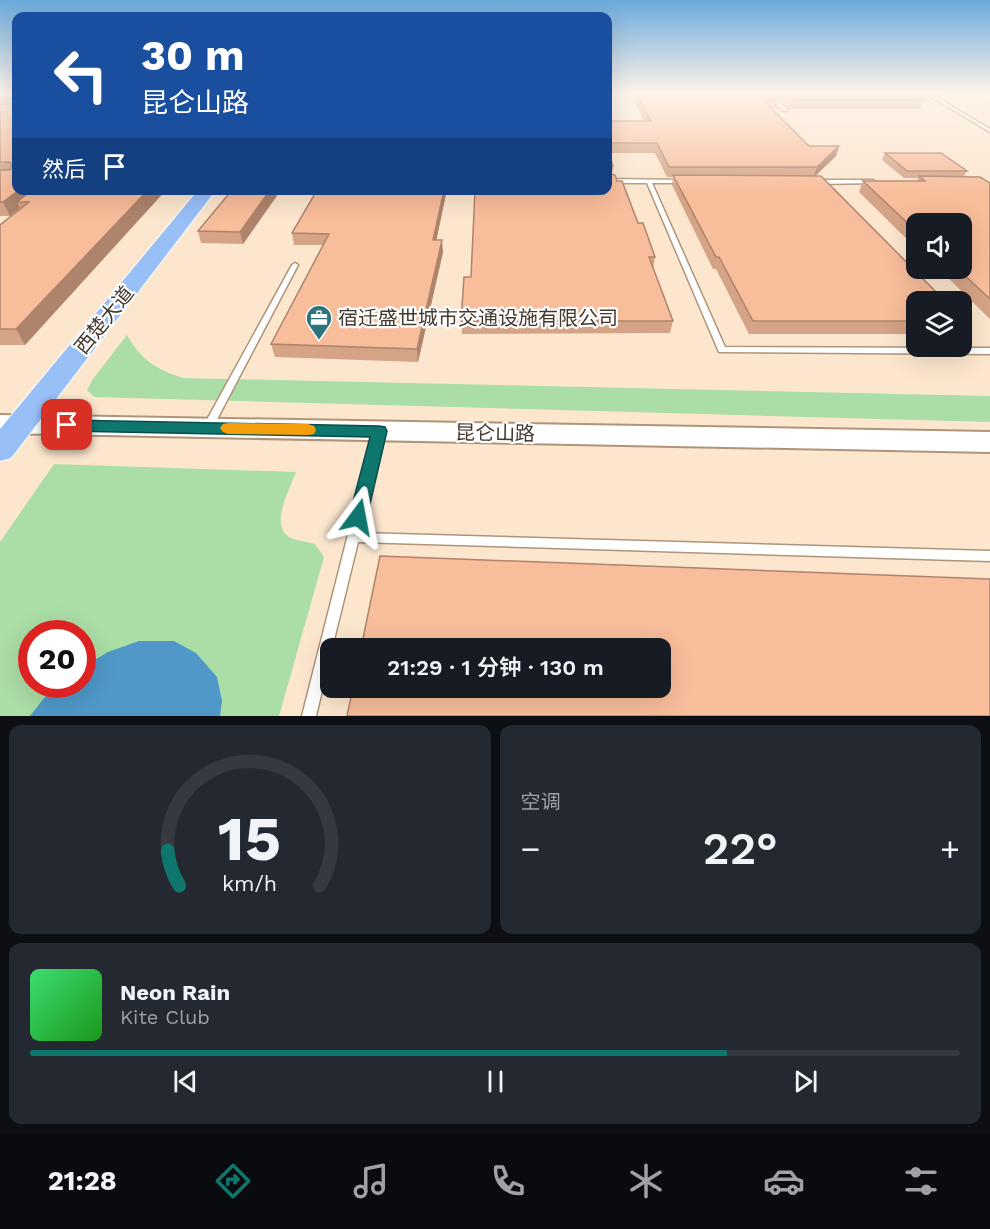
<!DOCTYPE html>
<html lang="zh">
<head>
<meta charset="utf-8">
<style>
  :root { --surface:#171b24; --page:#242831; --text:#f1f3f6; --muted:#9ea1a6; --line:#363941; --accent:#0f766e }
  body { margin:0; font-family:"Work Sans","Noto Sans SC",sans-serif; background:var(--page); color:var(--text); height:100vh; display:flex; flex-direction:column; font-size:22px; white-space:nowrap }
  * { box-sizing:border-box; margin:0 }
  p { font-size:20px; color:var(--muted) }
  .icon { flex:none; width:33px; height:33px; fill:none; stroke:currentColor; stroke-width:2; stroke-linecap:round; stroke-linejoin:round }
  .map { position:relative; height:716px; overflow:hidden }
  .drawer { display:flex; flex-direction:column; gap:9px; padding:9px; background:#0d0f14; flex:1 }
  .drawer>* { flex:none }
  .hud { position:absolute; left:12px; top:12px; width:600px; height:183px; border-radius:12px; box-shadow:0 6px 24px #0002; background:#1a4fa0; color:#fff; overflow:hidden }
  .buttons { position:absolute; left:906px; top:213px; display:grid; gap:12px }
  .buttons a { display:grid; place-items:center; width:66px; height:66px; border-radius:12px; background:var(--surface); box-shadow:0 6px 24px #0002; font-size:30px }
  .speed { position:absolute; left:18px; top:620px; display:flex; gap:12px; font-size:30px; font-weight:700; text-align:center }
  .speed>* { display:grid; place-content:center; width:78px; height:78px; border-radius:50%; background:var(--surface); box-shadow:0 6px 24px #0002; line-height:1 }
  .speed .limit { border:9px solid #d22; background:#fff; color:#111 }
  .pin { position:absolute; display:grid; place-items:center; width:51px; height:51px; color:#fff; margin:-26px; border-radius:12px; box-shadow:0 3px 9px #0006 }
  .me { position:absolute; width:66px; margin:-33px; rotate:13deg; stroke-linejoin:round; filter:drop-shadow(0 0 4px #0008) }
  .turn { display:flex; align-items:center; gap:21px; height:126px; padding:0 30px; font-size:27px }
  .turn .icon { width:78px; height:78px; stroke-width:2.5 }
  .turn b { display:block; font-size:42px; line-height:51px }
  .then { display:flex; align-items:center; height:57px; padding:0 30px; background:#0003; gap:12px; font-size:22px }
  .big { font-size:45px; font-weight:600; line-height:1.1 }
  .drawer .card { flex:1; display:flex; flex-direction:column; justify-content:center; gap:9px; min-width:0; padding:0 21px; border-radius:12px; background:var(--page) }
  .drawer .dial { align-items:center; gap:0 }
  .dial svg { height:156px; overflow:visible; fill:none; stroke:var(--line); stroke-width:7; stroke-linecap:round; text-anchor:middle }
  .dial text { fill:var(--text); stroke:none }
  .song { display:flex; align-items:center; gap:18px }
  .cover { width:72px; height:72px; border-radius:9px; background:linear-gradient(135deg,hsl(140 70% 55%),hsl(120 70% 35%)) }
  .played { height:6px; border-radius:3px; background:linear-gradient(90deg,var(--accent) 75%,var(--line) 75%) }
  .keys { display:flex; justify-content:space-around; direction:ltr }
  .heat { display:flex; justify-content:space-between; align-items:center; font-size:33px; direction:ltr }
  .drawer .tiles { flex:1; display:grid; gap:9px; grid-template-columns:1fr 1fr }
  .card:last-child { grid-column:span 2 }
  .trip { position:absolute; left:320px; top:638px; width:351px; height:60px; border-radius:12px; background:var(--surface); box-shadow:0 6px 24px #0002; font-weight:600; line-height:60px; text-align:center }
  .tab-bar { display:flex; height:96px; justify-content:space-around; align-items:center; background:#090b0e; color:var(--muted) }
  .tab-bar .icon { width:42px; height:42px }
  .tab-bar .on { color:var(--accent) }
  .tab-bar b { font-size:27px; color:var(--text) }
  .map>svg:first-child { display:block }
  .green { fill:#abdda6; fill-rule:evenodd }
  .water { fill:#4f98c8 }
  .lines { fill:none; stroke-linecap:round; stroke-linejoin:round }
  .lane-casing { stroke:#ae9579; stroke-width:3 }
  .secondary-casing { stroke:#ae9579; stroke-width:4 }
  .primary-casing { stroke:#fff; stroke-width:2 }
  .lane { fill:#fff; fill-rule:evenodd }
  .secondary { fill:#fff; fill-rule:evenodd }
  .primary { fill:#99bff7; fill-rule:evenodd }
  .wall { fill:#d5a385 }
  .shaded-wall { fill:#ae846c }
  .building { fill:#f8bd9b; stroke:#ae846c; stroke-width:1.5 }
  .route { fill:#0f766e; stroke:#0a4d48; stroke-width:1.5 }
  .slow { fill:#f59e0b }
  .labels { text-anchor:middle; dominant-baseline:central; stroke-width:4.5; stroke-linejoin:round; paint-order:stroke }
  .poi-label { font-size:20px; fill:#44392d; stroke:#fff; text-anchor:start }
  .street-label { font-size:20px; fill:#44392d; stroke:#fff }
</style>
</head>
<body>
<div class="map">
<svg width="990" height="716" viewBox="0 0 990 716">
  <rect width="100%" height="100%" fill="#fce6ce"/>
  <path class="green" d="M127 335C142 361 156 369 183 378L990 396V422L94 397 87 390 93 379Z
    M54 464 296 472C290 489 268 527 291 538 298 541 308 542 315 544L324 557 279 716H0V542ZM32 633H82V684H32Z"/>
  <path class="water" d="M139 641H174L196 653 217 677 222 701 220 716H30L44 698 59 684H82L83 667 108 652Z"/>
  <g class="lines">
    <g class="lane-casing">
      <path id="lane" d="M766 94H770L787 109V111H783Z
        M926 94H931L990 129V132Z
        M608 179 686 180 687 181 684 183H652L725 347 990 348V354L719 352 647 183H608Z
        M873 180 875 181V183L816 184 813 182 816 180Z
        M295 263 298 265 213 427 211 429H205L203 427 292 265Z
        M379 429 382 430 384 432 360 533 990 551V561L358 542 332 648H330V657L316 716H302L374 432 376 430Z"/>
    </g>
    <g class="secondary-casing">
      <path id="secondary" d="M0 415 990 432V452L0 433Z"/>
    </g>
    <g class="primary-casing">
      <path id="primary" d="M198 190H216L11 458 0 461V429Z"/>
    </g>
    <use href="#lane" class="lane"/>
    <use href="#secondary" class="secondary"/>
    <use href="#primary" class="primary"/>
  </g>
  <path class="wall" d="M0 94H16V190H166L25 345H0V225L20 209V208L10 216H0Z
    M631 94H914L924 100 920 109H789L780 100 777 109 772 108 809 146H839L836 156 815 176 916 302V334H749L716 269H713L672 185 673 177H667L655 153H608L613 166 612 174 617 181 655 257 653 269 673 321 670 333 462 334 461 321 471 277 608 190V121H644Z
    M885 153 967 171 964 176 990 183V319L938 268H962L916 224V248L859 192 863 181H917L918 178H904L882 160Z
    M232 190H281L243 244 201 243 198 231Z
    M317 190H446V194L436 240 443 252 418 362 275 357 271 344 323 245H294L292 233Z"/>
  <path class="shaded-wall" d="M839 146 836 156 813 178 817 167Z
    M613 166 611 177H608V167Z
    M19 190H36L17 202 20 208 10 216 3 202Z
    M148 190H166L25 345 16 329Z
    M270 190H281L243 244 240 232Z
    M444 190H446V194L434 252 433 240Z
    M442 240 443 252 418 362 417 349Z"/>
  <path class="building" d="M0 94H16V190H19L3 202H0V170H10L12 164 10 162H0V104H11L13 100 11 98H0Z
    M636 94H774L780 100H763L809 146H839L817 167H669L657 143H608V121H651Z
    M785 94H914L924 100H792Z
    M608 150 613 166 608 167V168Z
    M885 153H941L967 171H907Z
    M608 173 615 175 617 181H622L638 223H643L655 257H649L673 321H461L464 277H471L475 190H608Z
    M673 175 821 176 946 302H916V321H753L719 257H716Z
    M919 176 980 177 990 183V299L957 268H962V224H916V231L863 181H925Z
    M32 190H148L16 329H0V225L29 202H17Z
    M232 190H270L240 232 198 231Z
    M317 190H444L433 240H442L417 349 271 344 329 234 292 233Z
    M380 556 990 579V716H347L353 687H660V648H361Z"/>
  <linearGradient id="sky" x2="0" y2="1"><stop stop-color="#6ba9db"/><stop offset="0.48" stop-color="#fef4e9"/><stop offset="1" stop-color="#fef4e9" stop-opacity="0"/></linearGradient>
  <rect width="990" height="194" fill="url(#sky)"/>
  <path class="route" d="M67 420 379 426 385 427 387 431 367 517 364 522 358 525 352 522 349 517 370 437 67 431 62 429 59 425 62 421Z"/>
  <path class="slow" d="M228 423 308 424 314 426 316 430 314 434 308 435 228 434 223 432 220 428 223 424Z"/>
  <defs>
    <g id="office-pin" transform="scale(1.35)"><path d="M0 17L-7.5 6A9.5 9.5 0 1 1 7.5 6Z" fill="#2c757d" stroke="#fff"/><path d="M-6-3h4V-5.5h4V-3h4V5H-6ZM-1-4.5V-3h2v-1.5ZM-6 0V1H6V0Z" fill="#fff"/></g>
  </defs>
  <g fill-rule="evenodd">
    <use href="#office-pin" x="319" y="318"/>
  </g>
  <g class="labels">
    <g class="poi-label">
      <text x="338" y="318">宿迁盛世城市交通设施有限公司</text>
    </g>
    <g class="street-label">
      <text transform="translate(104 320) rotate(-51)">西楚大道</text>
      <text transform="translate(495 433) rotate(1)">昆仑山路</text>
    </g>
  </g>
</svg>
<div class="buttons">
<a><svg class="icon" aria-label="sound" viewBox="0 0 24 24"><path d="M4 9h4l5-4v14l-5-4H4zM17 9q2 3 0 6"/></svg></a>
<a><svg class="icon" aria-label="layers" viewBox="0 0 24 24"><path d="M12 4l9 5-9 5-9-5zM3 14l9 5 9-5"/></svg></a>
</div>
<div class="speed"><div class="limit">20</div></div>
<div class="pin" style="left:67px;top:425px;background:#d93025"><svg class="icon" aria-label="arrive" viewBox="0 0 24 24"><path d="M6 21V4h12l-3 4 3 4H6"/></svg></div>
<svg class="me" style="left:358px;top:517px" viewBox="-20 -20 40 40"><path d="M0-17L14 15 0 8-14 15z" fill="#0f766e" stroke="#fff" stroke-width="4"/></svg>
<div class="trip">21:29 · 1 分钟 · 130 m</div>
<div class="hud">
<div class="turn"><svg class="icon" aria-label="left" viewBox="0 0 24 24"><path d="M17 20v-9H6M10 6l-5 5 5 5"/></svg><div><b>30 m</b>昆仑山路</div></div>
<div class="then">然后<svg class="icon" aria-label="arrive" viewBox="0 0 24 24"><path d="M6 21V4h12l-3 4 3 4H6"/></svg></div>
</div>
</div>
<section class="drawer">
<div class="tiles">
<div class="card dial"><svg viewBox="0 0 100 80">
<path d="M14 69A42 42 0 1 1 86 69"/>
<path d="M14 69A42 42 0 0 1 8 51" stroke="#0f766e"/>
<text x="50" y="56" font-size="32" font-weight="700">15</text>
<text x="50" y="72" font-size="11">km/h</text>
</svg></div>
<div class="card"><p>空调</p>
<div class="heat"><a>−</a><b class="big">22°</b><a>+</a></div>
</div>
<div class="card">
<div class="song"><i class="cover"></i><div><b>Neon Rain</b><p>Kite Club</p></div></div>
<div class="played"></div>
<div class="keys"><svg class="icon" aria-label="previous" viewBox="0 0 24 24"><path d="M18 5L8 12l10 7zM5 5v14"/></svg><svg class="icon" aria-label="pause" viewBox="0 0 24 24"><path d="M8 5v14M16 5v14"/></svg><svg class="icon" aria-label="next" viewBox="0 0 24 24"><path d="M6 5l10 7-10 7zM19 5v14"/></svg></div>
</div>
</div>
</section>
<nav class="tab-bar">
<b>21:28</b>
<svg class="icon on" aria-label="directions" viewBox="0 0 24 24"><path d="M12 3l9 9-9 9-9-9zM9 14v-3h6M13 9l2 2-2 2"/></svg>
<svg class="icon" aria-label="music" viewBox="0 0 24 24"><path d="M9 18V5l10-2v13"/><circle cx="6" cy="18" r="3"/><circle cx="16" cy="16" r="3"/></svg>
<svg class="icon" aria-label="phone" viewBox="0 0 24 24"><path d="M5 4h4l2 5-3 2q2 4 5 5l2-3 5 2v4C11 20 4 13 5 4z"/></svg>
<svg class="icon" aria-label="climate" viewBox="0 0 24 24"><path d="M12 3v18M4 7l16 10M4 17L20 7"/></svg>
<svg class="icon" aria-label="car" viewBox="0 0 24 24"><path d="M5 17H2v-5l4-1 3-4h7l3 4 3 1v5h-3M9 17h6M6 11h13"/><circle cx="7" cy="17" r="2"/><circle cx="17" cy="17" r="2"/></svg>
<svg class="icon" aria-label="filters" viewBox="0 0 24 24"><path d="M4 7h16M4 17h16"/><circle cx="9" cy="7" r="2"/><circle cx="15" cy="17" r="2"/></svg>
</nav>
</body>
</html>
